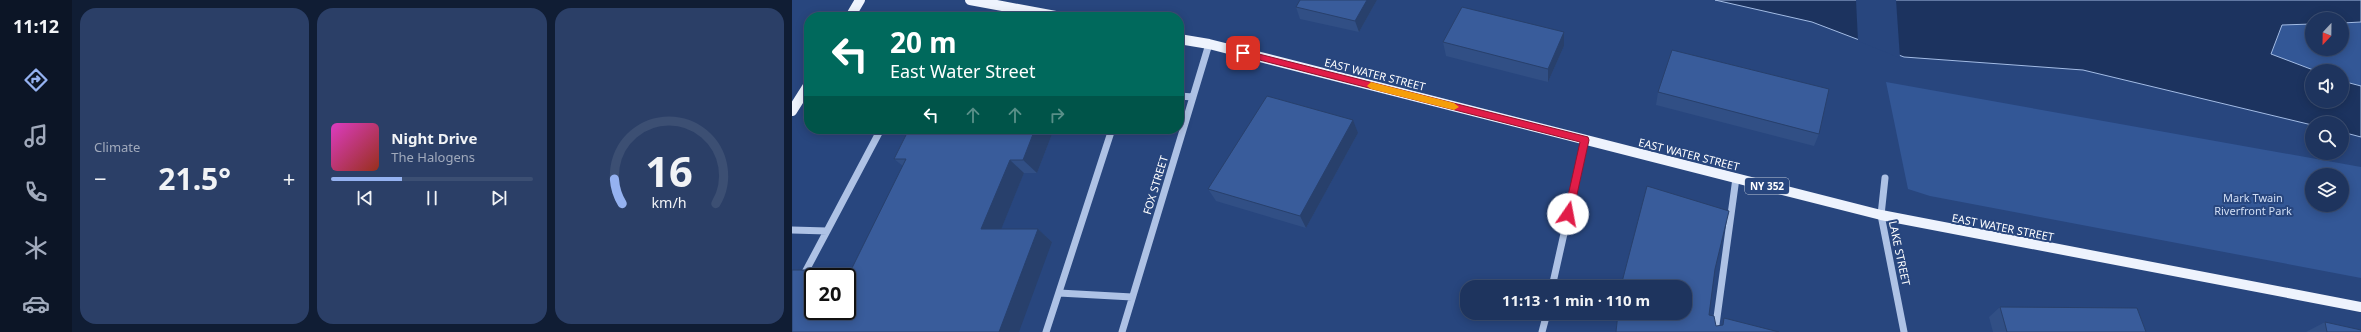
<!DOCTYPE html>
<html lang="en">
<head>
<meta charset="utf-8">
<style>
  :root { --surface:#1e345e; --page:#2b3f67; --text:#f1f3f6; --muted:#a1aabc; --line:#3c4f73; --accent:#95b2f1 }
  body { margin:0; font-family:"Noto Sans",sans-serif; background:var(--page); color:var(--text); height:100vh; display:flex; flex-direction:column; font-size:15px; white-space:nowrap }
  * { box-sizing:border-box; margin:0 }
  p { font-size:13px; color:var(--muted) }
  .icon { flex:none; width:22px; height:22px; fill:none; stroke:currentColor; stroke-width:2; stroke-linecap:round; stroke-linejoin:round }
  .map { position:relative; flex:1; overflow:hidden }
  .side { display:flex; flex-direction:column; gap:8px; padding:8px; background:#101d34; width:720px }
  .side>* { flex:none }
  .guide { position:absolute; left:12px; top:12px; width:380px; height:122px; border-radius:16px; box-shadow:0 2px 10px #0003,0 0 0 1px var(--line); background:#00695c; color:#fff; overflow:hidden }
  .needle { width:26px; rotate:202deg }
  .tools { position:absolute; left:1513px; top:12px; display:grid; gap:8px }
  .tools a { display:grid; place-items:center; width:44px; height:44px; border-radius:50%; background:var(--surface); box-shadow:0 2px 10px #0003,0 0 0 1px var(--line); font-size:20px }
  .speed { position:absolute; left:12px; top:268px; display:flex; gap:8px; font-size:20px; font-weight:700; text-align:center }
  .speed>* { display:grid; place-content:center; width:52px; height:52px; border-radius:50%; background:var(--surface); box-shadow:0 2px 10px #0003,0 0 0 1px var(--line); line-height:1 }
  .speed .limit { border:2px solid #111; border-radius:6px; background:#fff; color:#111 }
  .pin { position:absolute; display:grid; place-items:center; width:34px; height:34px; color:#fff; margin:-17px; border-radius:8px; box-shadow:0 2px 6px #0006 }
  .me { position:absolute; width:44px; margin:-22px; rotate:12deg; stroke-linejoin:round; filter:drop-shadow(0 0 3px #0008) }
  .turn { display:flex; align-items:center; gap:14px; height:84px; padding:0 20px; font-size:18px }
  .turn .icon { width:52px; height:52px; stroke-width:2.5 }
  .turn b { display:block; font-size:28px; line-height:34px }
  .lanes { display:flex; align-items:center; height:38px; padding:0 20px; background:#0003; justify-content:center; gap:20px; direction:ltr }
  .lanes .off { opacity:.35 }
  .big { font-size:30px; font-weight:700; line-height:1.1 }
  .side .widget { flex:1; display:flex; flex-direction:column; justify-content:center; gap:6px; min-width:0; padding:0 14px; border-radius:16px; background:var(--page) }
  .side .dial { align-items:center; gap:0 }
  .dial svg { height:104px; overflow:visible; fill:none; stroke:var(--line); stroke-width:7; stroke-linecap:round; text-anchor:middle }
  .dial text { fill:var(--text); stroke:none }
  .song { display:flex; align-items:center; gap:12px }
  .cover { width:48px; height:48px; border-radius:6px; background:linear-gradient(135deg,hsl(310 70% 55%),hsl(10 70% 35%)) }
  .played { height:4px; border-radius:2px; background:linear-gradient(90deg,var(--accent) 35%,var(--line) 35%) }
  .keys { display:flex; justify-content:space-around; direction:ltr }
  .heat { display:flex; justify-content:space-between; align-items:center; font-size:22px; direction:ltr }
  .side .tiles { flex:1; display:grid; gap:8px; grid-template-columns:repeat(3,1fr) }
  .trip { position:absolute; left:668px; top:280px; width:232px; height:40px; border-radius:16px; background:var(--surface); box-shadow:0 2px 10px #0003,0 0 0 1px var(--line); font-weight:700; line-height:40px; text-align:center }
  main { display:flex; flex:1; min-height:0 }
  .tabs { display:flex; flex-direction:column; width:72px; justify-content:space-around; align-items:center; background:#0c1526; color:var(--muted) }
  .tabs .icon { width:28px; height:28px }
  .tabs .active { color:var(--accent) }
  .tabs b { font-size:18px; color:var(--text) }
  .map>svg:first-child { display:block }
  .green { fill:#335796; fill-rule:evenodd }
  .water { fill:#1c335f; stroke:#a3bce5 }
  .pier { fill:#28467e }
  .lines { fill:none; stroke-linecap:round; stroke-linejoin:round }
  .minor { stroke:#aec2e5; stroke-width:7 }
  .major { stroke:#eef3fd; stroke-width:10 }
  .wall { fill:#314f85 }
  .shaded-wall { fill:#28406c }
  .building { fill:#395c9b; stroke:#28406c; fill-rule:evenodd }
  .route { fill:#e11d48; stroke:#92132f }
  .slow { fill:#f59e0b }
  .labels { text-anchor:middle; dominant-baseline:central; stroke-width:4; stroke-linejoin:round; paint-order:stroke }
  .shield { fill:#28467e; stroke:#bec8d8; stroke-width:1 }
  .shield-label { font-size:10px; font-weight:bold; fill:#fff }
  .street-label { font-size:11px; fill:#fff; stroke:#28467e }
  .park-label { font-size:11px; fill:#d1def4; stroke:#28467e }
</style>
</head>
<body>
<main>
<nav class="tabs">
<b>11:12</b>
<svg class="icon active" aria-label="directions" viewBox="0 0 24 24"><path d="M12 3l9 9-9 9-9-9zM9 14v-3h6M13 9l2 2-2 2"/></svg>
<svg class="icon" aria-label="music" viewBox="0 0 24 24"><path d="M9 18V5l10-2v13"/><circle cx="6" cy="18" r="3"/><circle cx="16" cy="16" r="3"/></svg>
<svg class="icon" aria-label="phone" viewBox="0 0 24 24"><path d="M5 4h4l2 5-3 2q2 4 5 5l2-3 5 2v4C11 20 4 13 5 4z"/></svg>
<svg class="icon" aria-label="climate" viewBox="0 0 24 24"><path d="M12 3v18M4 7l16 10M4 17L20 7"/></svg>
<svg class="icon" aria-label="car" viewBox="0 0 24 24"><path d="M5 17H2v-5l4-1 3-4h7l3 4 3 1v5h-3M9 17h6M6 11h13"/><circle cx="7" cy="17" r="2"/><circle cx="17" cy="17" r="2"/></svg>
</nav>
<section class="side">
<div class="tiles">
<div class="widget"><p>Climate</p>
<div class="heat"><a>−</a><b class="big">21.5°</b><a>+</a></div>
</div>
<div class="widget">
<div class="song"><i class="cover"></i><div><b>Night Drive</b><p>The Halogens</p></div></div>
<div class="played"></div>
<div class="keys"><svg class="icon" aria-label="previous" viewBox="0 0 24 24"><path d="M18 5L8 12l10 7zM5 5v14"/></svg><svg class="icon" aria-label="pause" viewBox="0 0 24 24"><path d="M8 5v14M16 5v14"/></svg><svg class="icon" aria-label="next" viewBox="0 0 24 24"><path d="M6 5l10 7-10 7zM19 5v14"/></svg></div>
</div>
<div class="widget dial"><svg viewBox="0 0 100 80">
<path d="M14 69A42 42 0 1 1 86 69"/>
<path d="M14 69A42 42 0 0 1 8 50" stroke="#95b2f1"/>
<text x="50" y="56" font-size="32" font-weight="700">16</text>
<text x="50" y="72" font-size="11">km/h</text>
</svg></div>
</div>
</section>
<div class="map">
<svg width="1569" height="332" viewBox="0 0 1569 332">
  <rect width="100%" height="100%" fill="#28467e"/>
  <path class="green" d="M1569 22V86L1550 81V71H1524L1479 54 1490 25 1520 24V49H1550V23Z
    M1094 82 1569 167V278L1138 196 1116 189ZM1520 175H1550V205H1520Z"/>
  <path class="water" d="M923 0H1569V22L1550 23V19H1520V24L1490 25 1479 54 1524 71H1520V101H1550V81L1569 86V137L1550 132V123L1520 125 1291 70 1112 57 1020 22Z"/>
  <path class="pier" d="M1064 0H1104L1108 58 1066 41Z"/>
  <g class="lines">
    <path class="minor" d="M387 96 401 97
      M1093 178 1089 215 1112 332
      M0 230 35 231 89 129
      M10 278 35 231
      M760 287 793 140
      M267 293 340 297
      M254 332 320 129
      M330 332 417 44
      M750 332 755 313
      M923 332 944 178"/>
    <path class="major" d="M178 0 269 17
      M58 17 68 0
      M387 39 417 44 1089 215 1569 307
      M0 111 17 84"/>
  </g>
  <path class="wall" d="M508 0H585L567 32 508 19 504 7Z
    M651 42 772 46 756 82 654 56Z
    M866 92 1027 134 1022 146 864 105Z
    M117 129H262L245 173H232L209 229H246L260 242 59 270 111 166 102 159Z
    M566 133 514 228 424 201 416 189Z
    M1208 307 1354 332H1201L1197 317Z
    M1533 322 1569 332H1514Z"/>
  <path class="shaded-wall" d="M575 0H585L567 32 563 21Z
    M772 32V46L756 82V69Z
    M561 120 566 133 514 228 508 216Z
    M243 129H262L245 173 231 160Z
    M218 160 232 173 204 242 189 229Z
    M246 229 260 242 227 332H207Z"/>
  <path class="building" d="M508 0H575L563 21 504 7Z
    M670 7 772 32 756 69 651 42Z
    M880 50 1037 89 1027 134 866 92Z
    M475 96 561 120 508 216 416 189Z
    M117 129H243L231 160H218L189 229H246L207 332H0V270H59L114 159H102ZM21 277H55V311H21Z
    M855 186 937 211 923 269 917 315 922 316 924 326 931 325 932 318 987 332H824L826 313H893V287H829L830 282Z
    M1208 307 1345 308 1354 332H1215Z
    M1533 322 1569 330V332H1535Z"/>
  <path class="route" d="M451 50 796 137 797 140 780 217H773L772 214 788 142 448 55 447 53Z"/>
  <path class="slow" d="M579 82 662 103 667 107 662 110 579 89 575 86Z"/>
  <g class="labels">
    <rect class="shield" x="953" y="178" width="44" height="16" rx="3"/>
    <g class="shield-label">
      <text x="975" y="186">NY 352</text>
    </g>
    <g class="street-label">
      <text transform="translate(583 74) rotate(14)">EAST WATER STREET</text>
      <text transform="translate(897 154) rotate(14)">EAST WATER STREET</text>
      <text transform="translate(363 185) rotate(-73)">FOX STREET</text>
      <text transform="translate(1211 227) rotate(11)">EAST WATER STREET</text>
      <text transform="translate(1108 253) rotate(78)">LAKE STREET</text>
    </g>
    <g class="park-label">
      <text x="1461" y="197">Mark Twain<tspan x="1461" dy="13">Riverfront Park</tspan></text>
    </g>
  </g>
</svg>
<div class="tools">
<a><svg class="needle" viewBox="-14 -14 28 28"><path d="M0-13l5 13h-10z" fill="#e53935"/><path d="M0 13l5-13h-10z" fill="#a1aabc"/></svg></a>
<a><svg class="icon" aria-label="sound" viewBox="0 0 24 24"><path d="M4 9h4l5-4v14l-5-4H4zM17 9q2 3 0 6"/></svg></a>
<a><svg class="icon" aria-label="search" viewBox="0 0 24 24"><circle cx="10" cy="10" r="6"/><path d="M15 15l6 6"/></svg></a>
<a><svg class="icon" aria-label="layers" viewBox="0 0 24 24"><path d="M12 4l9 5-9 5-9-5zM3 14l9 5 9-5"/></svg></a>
</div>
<div class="speed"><div class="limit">20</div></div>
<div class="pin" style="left:451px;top:53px;background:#d93025"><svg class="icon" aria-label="arrive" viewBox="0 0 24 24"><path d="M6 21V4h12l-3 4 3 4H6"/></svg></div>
<svg class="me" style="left:776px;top:214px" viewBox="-20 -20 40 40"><circle r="19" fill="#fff"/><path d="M0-13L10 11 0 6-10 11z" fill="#e11d48"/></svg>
<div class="trip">11:13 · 1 min · 110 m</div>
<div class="guide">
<div class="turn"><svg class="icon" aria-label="left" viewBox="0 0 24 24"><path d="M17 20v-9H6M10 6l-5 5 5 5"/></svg><div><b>20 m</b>East Water Street</div></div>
<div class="lanes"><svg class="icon" aria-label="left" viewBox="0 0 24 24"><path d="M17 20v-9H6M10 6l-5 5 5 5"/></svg><svg class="icon off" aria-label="ahead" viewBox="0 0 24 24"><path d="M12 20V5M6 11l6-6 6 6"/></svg><svg class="icon off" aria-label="ahead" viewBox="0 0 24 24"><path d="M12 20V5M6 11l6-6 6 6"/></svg><svg class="icon off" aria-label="right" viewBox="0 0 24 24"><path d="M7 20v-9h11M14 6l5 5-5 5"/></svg></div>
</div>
</div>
</main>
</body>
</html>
